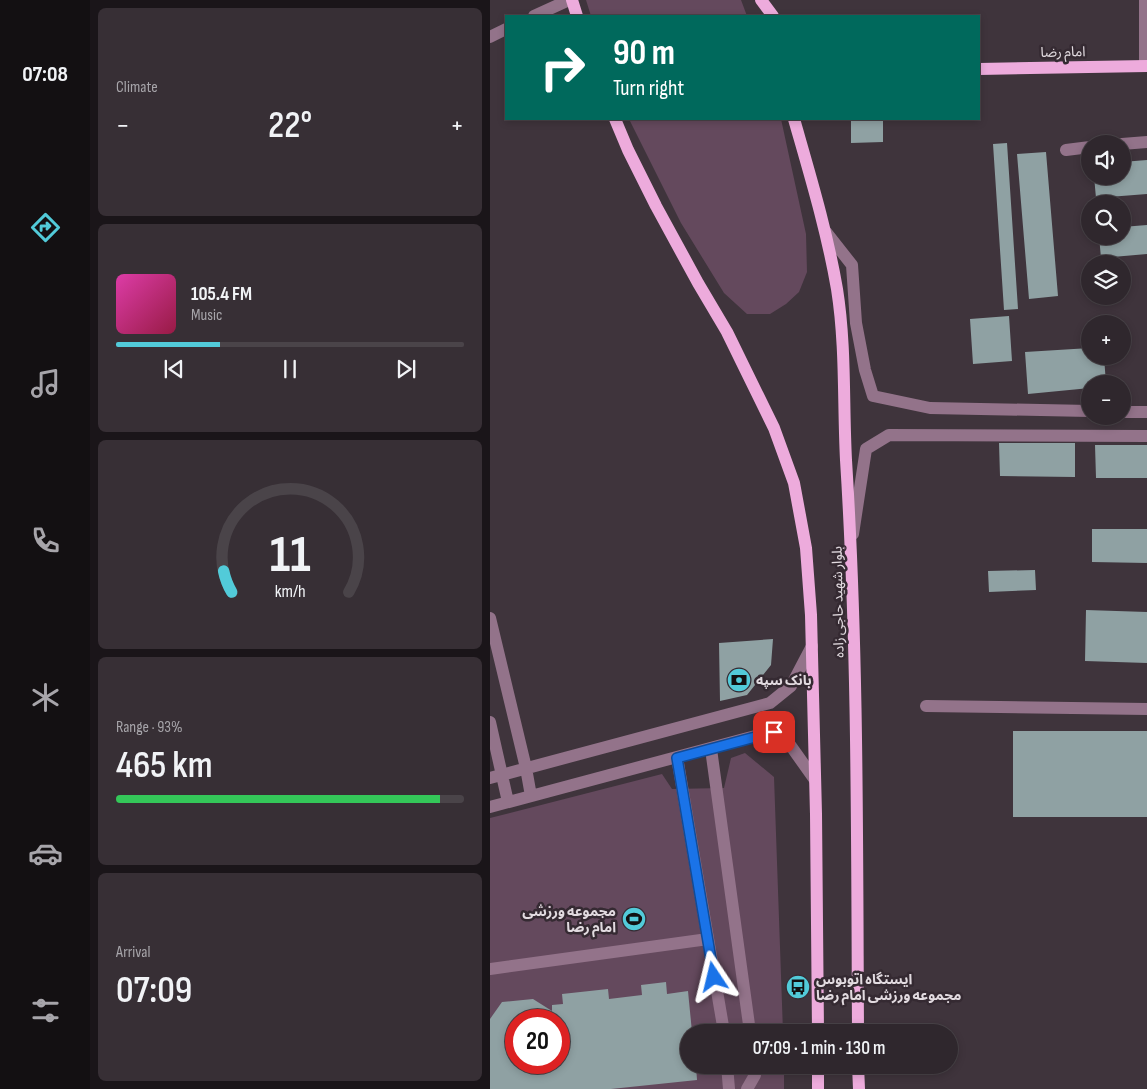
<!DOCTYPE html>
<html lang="en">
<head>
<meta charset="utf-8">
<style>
  :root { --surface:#2f272d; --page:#372f35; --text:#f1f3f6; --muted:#a7a5aa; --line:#4a4449; --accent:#52cbd9 }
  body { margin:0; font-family:"Sofia Sans Condensed","Noto Sans Arabic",sans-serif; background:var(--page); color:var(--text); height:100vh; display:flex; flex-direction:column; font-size:19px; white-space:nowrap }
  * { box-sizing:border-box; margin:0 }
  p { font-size:16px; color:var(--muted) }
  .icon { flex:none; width:28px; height:28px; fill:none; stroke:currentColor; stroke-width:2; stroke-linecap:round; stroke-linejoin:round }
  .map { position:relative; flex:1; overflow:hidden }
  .details { display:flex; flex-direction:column; gap:8px; padding:8px; background:#1a1519; width:400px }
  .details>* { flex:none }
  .top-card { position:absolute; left:15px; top:15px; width:475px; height:105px; border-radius:0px; box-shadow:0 2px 8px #0003,0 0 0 1px var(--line); background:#00695c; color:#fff; overflow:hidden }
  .tools { position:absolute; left:591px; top:135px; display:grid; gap:10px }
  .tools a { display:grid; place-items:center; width:50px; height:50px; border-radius:50%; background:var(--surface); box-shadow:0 2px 8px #0003,0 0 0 1px var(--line); font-size:25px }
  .speed { position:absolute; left:15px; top:1009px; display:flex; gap:10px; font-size:25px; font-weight:700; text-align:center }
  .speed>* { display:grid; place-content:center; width:65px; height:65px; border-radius:50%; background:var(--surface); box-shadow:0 2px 8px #0003,0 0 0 1px var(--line); line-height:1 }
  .speed .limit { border:8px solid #d22; background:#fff; color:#111 }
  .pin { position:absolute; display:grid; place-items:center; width:42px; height:42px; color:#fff; margin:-21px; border-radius:10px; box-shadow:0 2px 8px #0006 }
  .me { position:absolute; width:55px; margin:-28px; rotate:350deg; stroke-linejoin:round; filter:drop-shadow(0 0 4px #0008) }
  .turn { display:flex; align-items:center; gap:18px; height:105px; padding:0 25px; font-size:22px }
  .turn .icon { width:65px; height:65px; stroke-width:2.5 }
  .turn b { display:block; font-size:35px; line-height:42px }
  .big { font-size:38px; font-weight:600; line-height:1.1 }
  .details .card { flex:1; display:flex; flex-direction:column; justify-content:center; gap:8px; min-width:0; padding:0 18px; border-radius:8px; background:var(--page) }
  .details .dial { align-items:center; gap:0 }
  .dial svg { height:130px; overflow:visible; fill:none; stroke:var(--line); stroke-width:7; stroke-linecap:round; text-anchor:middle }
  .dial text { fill:var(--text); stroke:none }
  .song { display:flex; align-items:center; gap:15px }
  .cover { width:60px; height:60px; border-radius:8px; background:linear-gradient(135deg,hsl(320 70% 55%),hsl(340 70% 35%)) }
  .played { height:5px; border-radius:2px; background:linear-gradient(90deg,var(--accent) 30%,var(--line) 30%) }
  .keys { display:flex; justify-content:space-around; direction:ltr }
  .heat { display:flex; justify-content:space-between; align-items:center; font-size:28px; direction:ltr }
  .charge { height:8px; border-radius:4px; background:linear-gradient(90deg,#34c759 93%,var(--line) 0) }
  .trip { position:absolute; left:190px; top:1024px; width:278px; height:50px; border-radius:25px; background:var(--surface); box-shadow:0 2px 8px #0003,0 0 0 1px var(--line); font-weight:600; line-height:50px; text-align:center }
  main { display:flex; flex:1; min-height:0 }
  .tabs { display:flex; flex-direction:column; width:90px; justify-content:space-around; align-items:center; background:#131012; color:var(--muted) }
  .tabs .icon { width:35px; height:35px }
  .tabs .current { color:var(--accent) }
  .tabs b { font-size:22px; color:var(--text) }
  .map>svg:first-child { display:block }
  .green { fill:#64495d; fill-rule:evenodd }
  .building { fill:#8fa1a3; fill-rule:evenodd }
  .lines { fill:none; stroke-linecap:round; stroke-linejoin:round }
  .minor { stroke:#93738a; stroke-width:12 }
  .major { stroke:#edabdc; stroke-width:12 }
  .route-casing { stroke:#114b97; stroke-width:12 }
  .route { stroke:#1a73e8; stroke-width:9 }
  .labels { text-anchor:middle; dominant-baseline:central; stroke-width:5; stroke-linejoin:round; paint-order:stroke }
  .street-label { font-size:14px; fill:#e2dbe0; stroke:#352a32 }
  .poi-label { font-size:14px; font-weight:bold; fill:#e2dbe0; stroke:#352a32; text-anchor:start }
</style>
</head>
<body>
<main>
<nav class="tabs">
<b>07:08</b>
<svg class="icon current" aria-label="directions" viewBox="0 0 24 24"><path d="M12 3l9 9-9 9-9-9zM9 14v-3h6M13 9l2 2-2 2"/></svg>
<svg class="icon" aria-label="music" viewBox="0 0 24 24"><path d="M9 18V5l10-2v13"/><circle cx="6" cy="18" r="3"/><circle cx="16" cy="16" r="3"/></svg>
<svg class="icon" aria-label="phone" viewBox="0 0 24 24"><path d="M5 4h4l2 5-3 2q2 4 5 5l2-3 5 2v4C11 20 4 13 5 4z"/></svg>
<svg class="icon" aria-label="climate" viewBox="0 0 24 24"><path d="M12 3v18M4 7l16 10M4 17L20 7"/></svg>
<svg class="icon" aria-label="car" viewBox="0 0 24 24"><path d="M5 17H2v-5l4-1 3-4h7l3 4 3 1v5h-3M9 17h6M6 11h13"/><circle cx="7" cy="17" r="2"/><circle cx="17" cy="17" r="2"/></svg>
<svg class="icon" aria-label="filters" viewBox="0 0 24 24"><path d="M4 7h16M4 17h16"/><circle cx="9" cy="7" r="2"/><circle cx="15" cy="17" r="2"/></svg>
</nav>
<section class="details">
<div class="card"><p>Climate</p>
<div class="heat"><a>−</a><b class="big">22°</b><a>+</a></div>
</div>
<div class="card">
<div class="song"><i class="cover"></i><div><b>105.4 FM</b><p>Music</p></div></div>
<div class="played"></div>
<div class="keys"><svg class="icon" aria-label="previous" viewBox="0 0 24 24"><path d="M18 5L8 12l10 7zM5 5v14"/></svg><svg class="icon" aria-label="pause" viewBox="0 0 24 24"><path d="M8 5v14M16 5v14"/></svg><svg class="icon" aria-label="next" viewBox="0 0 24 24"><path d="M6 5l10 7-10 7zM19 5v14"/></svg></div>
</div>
<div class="card dial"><svg viewBox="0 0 100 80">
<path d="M14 69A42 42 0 1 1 86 69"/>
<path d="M14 69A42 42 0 0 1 9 56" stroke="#52cbd9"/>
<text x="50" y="56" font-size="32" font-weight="700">11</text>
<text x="50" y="72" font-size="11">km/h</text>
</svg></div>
<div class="card"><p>Range · 93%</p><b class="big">465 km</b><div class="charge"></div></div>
<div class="card"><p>Arrival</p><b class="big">07:09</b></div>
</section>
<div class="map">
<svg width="657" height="1089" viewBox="0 0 657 1089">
  <rect width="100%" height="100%" fill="#3f343c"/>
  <path class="green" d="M96 0H251L257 16H101Z
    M139 119H291L316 234 317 272 309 292 296 304 280 314H257L234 293 191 223Z
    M255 753 284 777 293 1032H199V1065H294V1089H0V818L172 774 182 789 234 788 241 758ZM26 1020H69V1062H26Z"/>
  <path class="building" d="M361 119H393V142L361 143Z
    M517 143 528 309 514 310 503 144Z
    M556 152 568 296 539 299 527 154Z
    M657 160V194L606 198 604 176H632V162Z
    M657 225V254L611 258 609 236H632V227Z
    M519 316 522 361 483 364 480 319Z
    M600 348V356H614L616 384H600V388L538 394 535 352Z
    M509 443H585V477L510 476Z
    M605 445H657V478H606Z
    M602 529H657V563L602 562Z
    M545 570 546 590 499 592 498 571Z
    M596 610 657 612V663L595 661Z
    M283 639 281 665 257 695 230 701 229 643Z
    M523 731H657V817H523Z
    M176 982 177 994 198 991 202 1032H199V1065H206L207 1080 121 1089H0V1019L12 1002 43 999 62 1011V1005L73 1004 72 994 118 989 119 999 152 995 151 985ZM26 1020H69V1062H26Z"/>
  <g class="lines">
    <path class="minor" d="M44 16 79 0
      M0 37 16 29
      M655 66V0
      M632 144 657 142
      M576 150 600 147
      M336 232 362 265 366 323 375 370 383 396 440 408 600 411
      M632 412H657
      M363 534 376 449 399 435 657 436
      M0 618 36 768 41 796
      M436 706 657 709
      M0 722 18 802
      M221 749 260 1032
      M187 757 234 1032
      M0 778 280 703 301 686 322 646
      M0 807 284 731 298 742 325 780
      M0 969 218 939
      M237 1065 239 1089
      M257 1089 265 1075 264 1065"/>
    <path class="major" d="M82 0 87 16
      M271 0 283 16
      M489 69 657 66
      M125 119 138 150 166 206 208 283 237 332 284 428 304 483 316 548 321 615 326 814 328 1032
      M304 119C320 175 337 231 347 289 356 346 353 403 356 460 368 650 367 842 368 1032
      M328 1065V1089
      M368 1065 369 1089"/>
  </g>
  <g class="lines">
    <g class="route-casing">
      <path id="route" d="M224 977 187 758 284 732"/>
    </g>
    <use href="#route" class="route"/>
  </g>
  <defs>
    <g id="bank-disc" transform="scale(1.25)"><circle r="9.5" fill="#52cbd9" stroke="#352a32"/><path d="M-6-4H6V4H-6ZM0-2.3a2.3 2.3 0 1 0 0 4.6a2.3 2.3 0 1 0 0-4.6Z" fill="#111"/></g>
    <g id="stadium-disc" transform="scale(1.25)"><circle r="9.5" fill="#52cbd9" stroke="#352a32"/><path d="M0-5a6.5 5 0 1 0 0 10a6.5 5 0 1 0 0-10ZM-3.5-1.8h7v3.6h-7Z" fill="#111"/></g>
    <g id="bus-disc" transform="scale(1.25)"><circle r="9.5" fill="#52cbd9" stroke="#352a32"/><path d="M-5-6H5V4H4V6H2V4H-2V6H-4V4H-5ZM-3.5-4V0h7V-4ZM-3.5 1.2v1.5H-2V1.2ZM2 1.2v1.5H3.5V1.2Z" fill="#111"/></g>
  </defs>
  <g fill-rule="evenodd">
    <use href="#bank-disc" x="249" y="680"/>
    <use href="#stadium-disc" x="144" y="919"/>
    <use href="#bus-disc" x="308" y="987"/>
  </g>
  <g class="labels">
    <g class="street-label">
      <text transform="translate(573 52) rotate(-1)">امام رضا</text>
      <text transform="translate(348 602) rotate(-91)">بلوار شهید حاجی زاده</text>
    </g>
    <g class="poi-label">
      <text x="266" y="680">بانک سپه</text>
      <text x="126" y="911" text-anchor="end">مجموعه ورزشی<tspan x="126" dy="16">امام رضا</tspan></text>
      <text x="326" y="979">ایستگاه اتوبوس<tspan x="326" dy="16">مجموعه ورزشی امام رضا</tspan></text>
    </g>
  </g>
</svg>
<div class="tools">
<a><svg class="icon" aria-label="sound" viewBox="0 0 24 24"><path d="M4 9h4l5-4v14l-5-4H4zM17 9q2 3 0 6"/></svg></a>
<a><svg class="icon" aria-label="search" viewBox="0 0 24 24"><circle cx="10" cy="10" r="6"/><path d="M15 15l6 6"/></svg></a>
<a><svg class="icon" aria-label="layers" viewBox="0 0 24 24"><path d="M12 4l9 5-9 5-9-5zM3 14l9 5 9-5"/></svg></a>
<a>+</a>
<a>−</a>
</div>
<div class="speed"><div class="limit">20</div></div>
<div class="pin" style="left:284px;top:732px;background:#d93025"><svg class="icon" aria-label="arrive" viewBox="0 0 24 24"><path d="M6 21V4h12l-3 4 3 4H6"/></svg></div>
<svg class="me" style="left:224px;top:977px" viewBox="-20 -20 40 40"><path d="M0-17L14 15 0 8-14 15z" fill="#1a73e8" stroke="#fff" stroke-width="4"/></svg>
<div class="trip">07:09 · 1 min · 130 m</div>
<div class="top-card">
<div class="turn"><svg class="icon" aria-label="right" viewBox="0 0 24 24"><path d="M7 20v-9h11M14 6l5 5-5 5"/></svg><div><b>90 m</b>Turn right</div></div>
</div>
</div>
</main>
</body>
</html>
